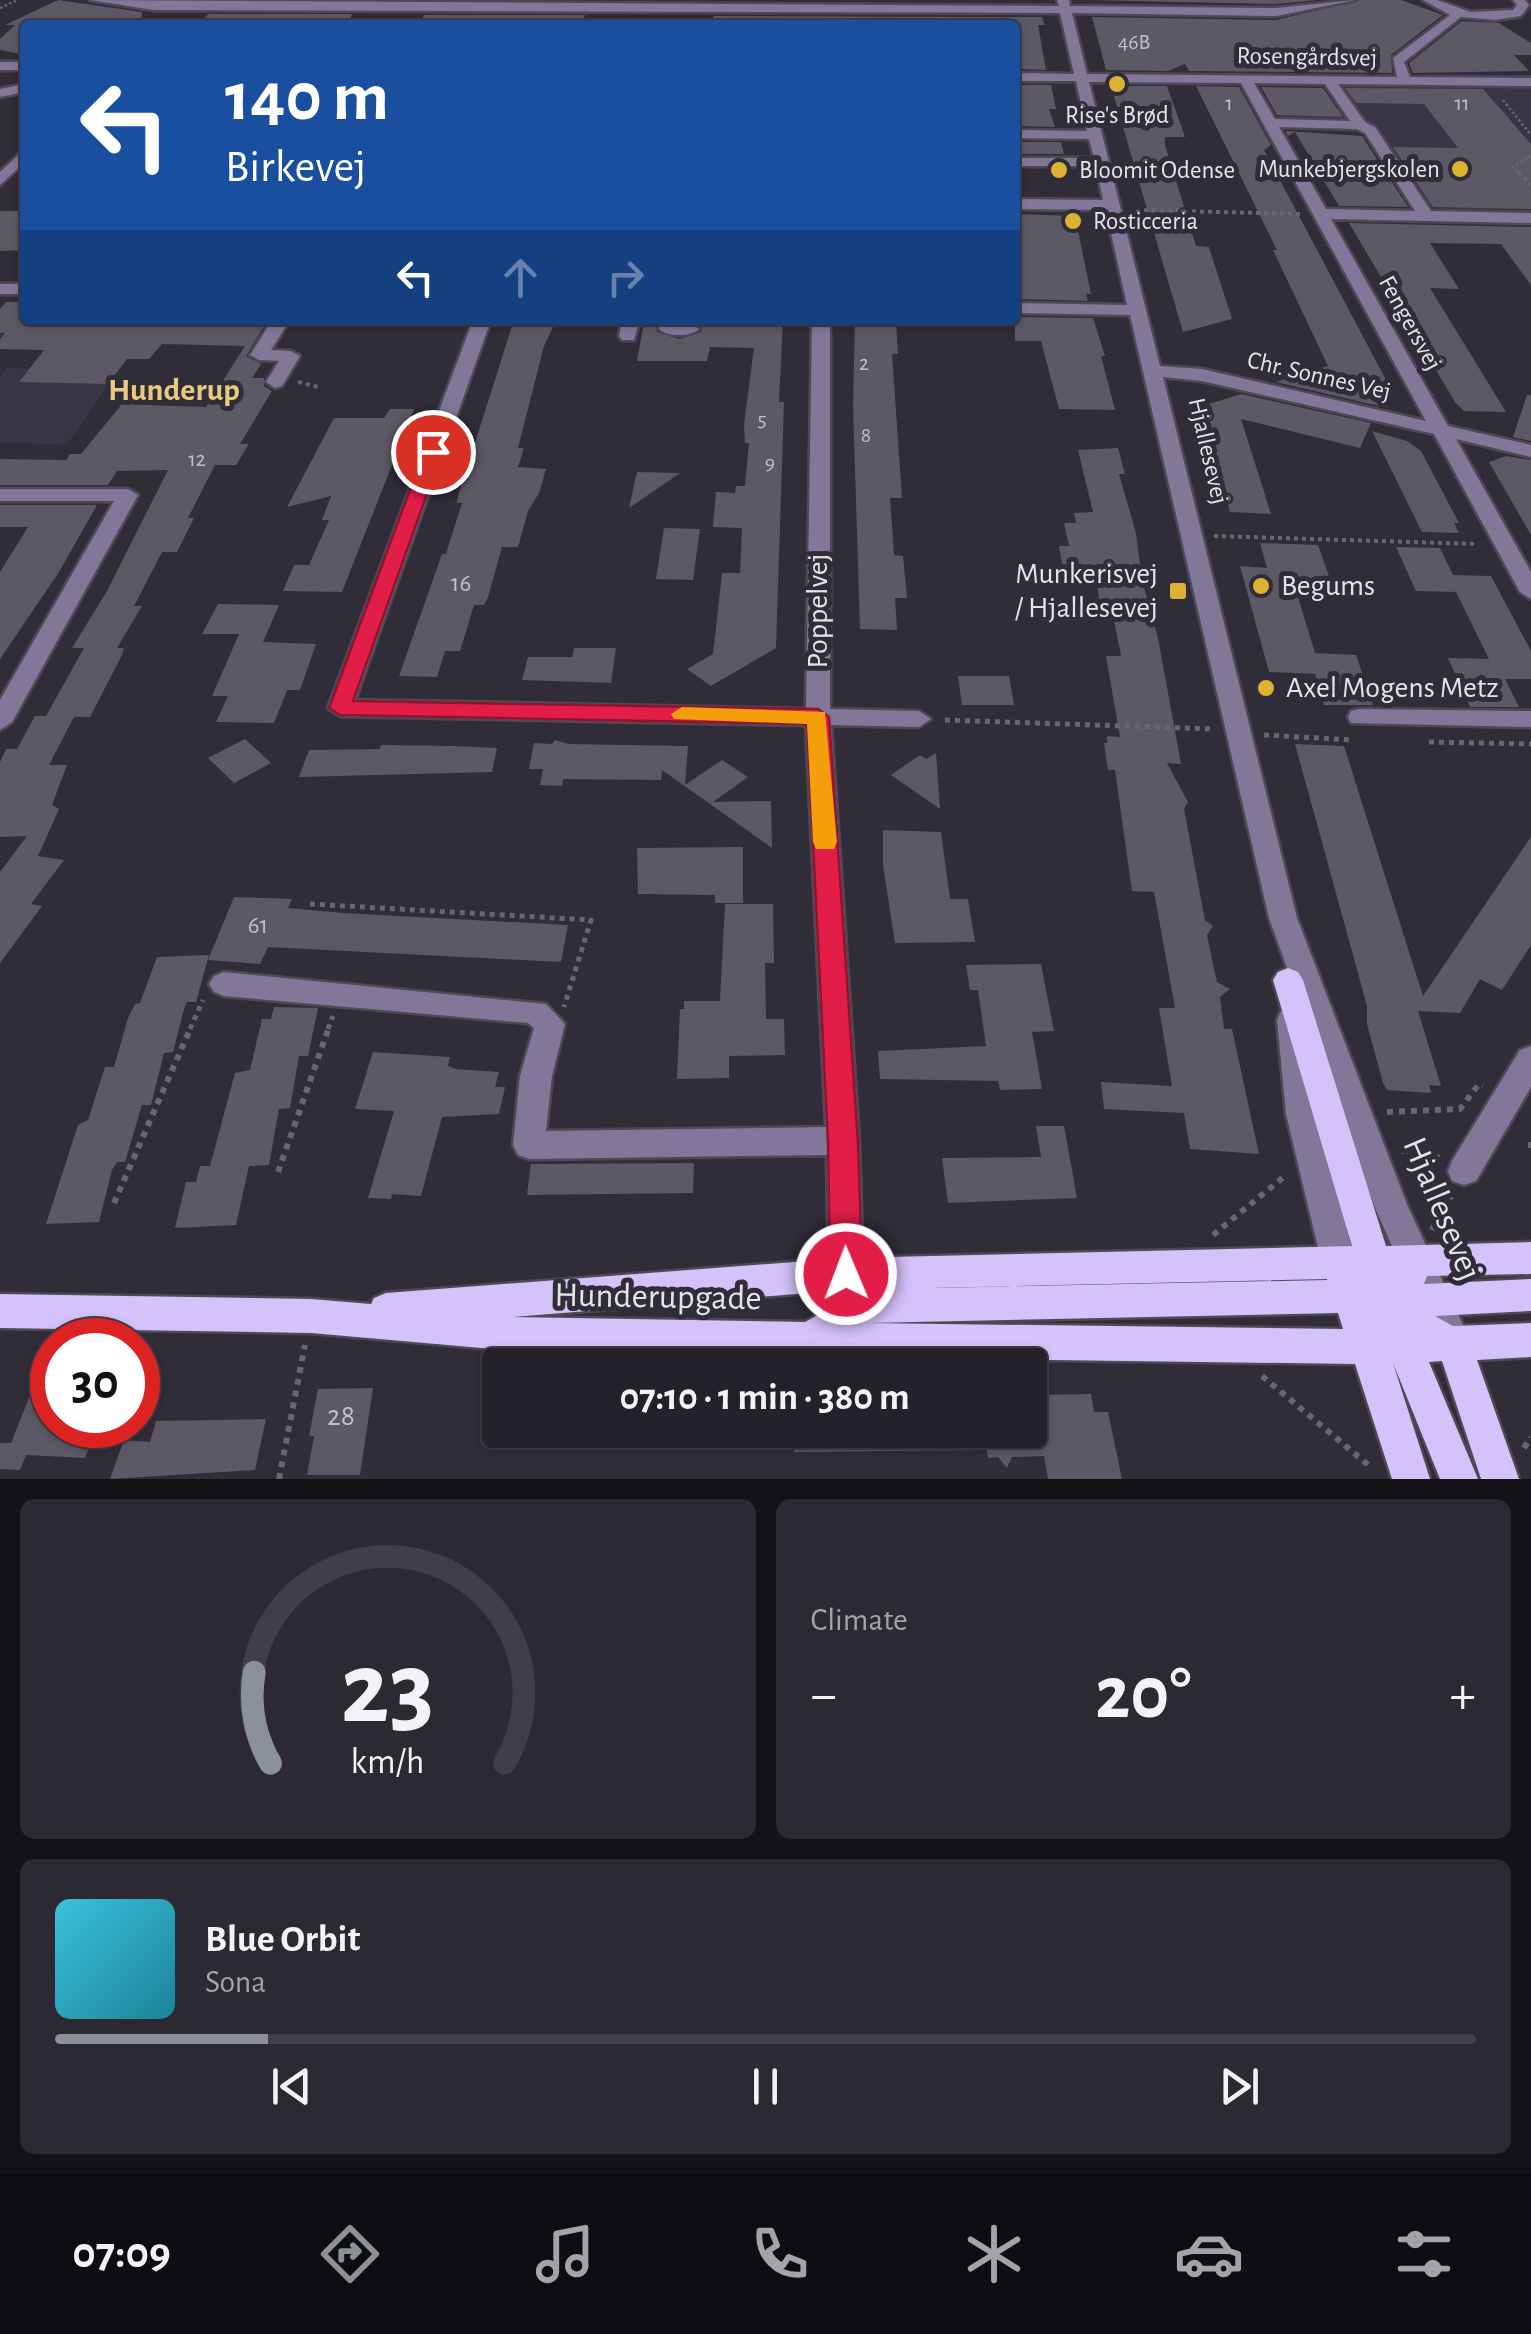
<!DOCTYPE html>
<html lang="en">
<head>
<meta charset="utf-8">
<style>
  :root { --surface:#24212a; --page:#2c2932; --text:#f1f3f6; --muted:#a3a3a8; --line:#413e47; --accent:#8c9099 }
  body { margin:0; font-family:"Alegreya Sans",sans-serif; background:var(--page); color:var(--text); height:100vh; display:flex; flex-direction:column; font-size:38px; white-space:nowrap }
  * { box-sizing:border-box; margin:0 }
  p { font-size:32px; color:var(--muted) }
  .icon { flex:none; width:55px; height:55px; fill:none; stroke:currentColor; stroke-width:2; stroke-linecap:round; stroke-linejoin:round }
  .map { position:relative; height:1479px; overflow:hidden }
  .sheet { display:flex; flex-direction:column; gap:20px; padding:20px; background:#141217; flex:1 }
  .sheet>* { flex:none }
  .top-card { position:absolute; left:20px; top:20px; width:1000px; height:305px; border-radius:10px; box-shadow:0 2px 8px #0004,0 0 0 2px var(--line); background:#1a4fa0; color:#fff; overflow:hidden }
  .speed { position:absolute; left:30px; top:1318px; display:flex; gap:20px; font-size:50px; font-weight:700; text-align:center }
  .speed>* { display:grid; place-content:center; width:130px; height:130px; border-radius:50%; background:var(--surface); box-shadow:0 2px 8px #0004,0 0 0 2px var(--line); line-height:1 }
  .speed .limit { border:15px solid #d22; background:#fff; color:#111 }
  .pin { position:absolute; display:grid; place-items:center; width:85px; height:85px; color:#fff; margin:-42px; border:5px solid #fff; border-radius:50%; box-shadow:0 2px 10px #0007 }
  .me { position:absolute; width:110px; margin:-55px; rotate:359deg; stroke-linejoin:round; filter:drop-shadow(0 0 8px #0008) }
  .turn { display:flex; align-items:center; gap:35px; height:210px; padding:0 40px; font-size:45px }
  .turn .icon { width:130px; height:130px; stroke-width:2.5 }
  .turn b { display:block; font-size:70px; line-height:85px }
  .lanes { display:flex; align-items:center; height:95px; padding:0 40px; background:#0003; justify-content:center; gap:50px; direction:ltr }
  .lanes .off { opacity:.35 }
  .big { font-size:75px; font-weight:700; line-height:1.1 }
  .sheet .card { flex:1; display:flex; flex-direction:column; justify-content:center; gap:15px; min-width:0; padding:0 35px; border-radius:15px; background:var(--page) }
  .sheet .dial { align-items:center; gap:0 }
  .dial svg { height:260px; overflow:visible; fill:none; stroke:var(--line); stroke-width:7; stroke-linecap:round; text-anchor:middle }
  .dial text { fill:var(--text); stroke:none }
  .song { display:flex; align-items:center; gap:30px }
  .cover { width:120px; height:120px; border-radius:15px; background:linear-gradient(135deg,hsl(190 70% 55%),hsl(190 70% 35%)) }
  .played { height:10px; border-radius:5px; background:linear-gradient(90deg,var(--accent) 15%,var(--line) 15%) }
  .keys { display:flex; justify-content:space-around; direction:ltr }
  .heat { display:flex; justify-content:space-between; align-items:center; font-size:55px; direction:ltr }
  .sheet .tiles { flex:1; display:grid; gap:20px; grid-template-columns:1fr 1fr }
  .card:last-child { grid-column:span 2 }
  .trip { position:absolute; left:482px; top:1348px; width:565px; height:100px; border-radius:10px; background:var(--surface); box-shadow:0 2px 8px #0004,0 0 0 2px var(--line); font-weight:700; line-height:100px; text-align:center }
  .tab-bar { display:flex; height:160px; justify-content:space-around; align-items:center; background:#0e0d11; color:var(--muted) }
  .tab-bar .icon { width:70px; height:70px }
  .tab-bar .active { color:var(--accent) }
  .tab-bar b { font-size:45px; color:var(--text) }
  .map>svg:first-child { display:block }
  .built { fill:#3a3546 }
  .building { fill:#5c5865 }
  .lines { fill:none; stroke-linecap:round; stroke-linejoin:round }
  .minor-casing { stroke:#4d4954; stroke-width:5 }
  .major-casing { stroke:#4d4954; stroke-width:5 }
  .path-far3 { stroke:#6a6671; stroke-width:2.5; stroke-dasharray:2.5 2.5; stroke-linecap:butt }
  .path-far2 { stroke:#6a6671; stroke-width:4; stroke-dasharray:4 4; stroke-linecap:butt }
  .path-far1 { stroke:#6a6671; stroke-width:5; stroke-dasharray:5 5; stroke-linecap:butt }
  .path { stroke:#6a6671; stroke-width:6; stroke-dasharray:6 6; stroke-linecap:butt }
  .minor { fill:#827799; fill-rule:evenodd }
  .major { fill:#d4c2fa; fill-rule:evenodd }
  .route { fill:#e11d48; stroke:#92132f; stroke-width:2.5 }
  .slow { fill:#f59e0b }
  .poi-dot { fill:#dcb233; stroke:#302c38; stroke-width:4 }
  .labels { text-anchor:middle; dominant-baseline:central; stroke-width:10; stroke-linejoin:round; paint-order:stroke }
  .far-number-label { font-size:22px; fill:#c3c0c9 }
  .far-street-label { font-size:25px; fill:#e5e3ea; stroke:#302c38 }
  .far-poi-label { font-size:25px; fill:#e5e3ea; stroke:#302c38; text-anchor:start }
  .number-label { font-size:25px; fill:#c3c0c9 }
  .poi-label { font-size:30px; fill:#e5e3ea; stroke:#302c38; text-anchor:start }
  .street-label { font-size:30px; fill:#e5e3ea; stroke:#302c38 }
  .near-number-label { font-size:30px; fill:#c3c0c9 }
  .far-district-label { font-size:32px; font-weight:bold; fill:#e8cb80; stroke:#302c38 }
  .near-street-label { font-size:35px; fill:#e5e3ea; stroke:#302c38 }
</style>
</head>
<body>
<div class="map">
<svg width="1531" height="1479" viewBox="0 0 1531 1479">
  <rect width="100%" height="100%" fill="#302c38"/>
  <path class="built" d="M1330 84 1531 87V212L1418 211 1359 127 1285 126 1276 107 1345 108Z
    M83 320H152L67 445 0 442V377L7 368 46 369Z"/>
  <path class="building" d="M58 0 142 12 141 25H25V55L0 50V39L15 25H5Z
    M1088 0H1318L1276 4Z
    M1359 0H1401L1443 15 1391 55 1392 73 1189 71 1185 64 1168 71 1106 70 1092 17 1276 20Z
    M208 14H352L349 21 338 25H200Z
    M424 15H585L582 23 496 25 420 23Z
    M714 16 1042 17 1045 25H1038L1046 70 1015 69V24L844 21V25H712Z
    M1462 21 1499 23 1531 43V55H1514L1529 71 1413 73 1409 63Z
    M1015 85H1051L1056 109H1049L1055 127 1015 126V117H1020Z
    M1111 86H1167L1185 137H1165V145L1196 246 1209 247 1232 319 1183 332Z
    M1196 86 1239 87 1271 145 1264 150 1385 378 1379 406 1276 382 1328 366 1273 250H1277Z
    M1261 87 1323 88 1343 117 1277 115Z
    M1345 88 1483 89 1531 144V209L1433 207 1393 147 1458 148 1424 104 1356 103Z
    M1286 131 1362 136 1408 207 1339 206 1295 132 1288 136Z
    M1015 142H1061L1064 154H1015Z
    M0 211H25V250L0 251Z
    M1015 214 1075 216 1091 294H1086L1088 301 1015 299Z
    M1349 223 1531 227V285L1501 244 1430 243 1459 289 1430 288 1506 412 1464 411 1455 402Z
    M6 302H25V320L266 323 246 356 261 364 252 378H264V386L272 391 240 444H249L236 465H215L188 518H194L177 552H162L134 606H142L117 648H124L122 655 90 717H74L49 765H67L52 805 59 809 38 856 64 860 31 904 42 906 0 963V872L27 836 0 837V762L6 749H17L35 716H46L84 648H72L107 591 168 470 117 471 108 485H0V459L66 460 70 454H81L122 404 206 407 245 346 162 344 149 359H127L108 384 19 382 44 350 0 349V339L5 333H0V309Z
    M1015 317 1093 318 1105 356H1101L1115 410 1059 409 1041 341H1015Z
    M514 320 556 321 544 346 518 448H524L518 467 546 469 539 493 528 511 518 547H502L488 597 484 605H474L460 651H445L437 677 399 676 442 554H446L462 503H457L458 496Z
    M719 320H783L779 402H784L776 648 711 686 687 669 713 654 722 573H740L742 528 713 527 716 492 735 493 736 486H745L749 443H745L744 424 754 348 710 347 707 361H637L644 322 656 323 657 332 679 339 701 332 702 328 697 323 719 324Z
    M855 320 896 321 898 354H892L902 498H890L894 555 903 556 907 598H895L897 630 860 629 853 405Z
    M1241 394 1371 423 1360 448 1241 419 1271 514 1230 512 1201 409 1196 408Z
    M1527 395H1531V441L1513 437Z
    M390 409H414L342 592 283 591 294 565H309L329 520H322L331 496 287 507 334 418H384Z
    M1372 431 1407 441 1421 451 1459 523H1454L1459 533 1422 532Z
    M1118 448 1125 474H1119L1136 533 1142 580 1158 638 1181 764 1167 763 1188 802 1184 809 1205 920 1213 926 1207 935 1213 964 1217 982 1230 989 1220 997 1224 1029H1232L1259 1154 1190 1149 1184 1113 1104 1109 1101 1082 1172 1086 1159 1008H1175L1154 892 1132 891 1115 770H1108L1104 743H1107V736L1120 737 1106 656H1121L1110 600 1099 599 1097 583 1065 581 1059 546H1069L1064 523H1076L1074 513 1093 512 1078 450Z
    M1506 456 1531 460V535L1489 462Z
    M637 472 680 473 629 508Z
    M0 505H97L59 572 0 659V572L28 527H0Z
    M664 528 700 529 693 580 656 579Z
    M1260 543 1318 545 1333 588 1295 587 1315 653 1356 655 1373 705H1324L1315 674 1269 672 1240 566 1267 568Z
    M1396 547 1440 548 1453 575 1491 576 1531 651V679H1505L1519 707H1470L1448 658 1489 659 1456 592 1416 591Z
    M218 604 279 605 263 642 316 644 300 690H287L274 723 216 722 228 696H212L239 634H202Z
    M574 648H616L611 683 522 680 528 657H572Z
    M958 676H1009L1014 705H962Z
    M245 739 271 763 234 783 208 758Z
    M555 740 568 744 688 746 685 785 722 760 748 777 713 802 771 801 772 848 662 770 661 780 563 779 562 786 540 785 543 769H529L534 743 552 744Z
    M1295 744 1344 746 1423 996 1531 837V945L1502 990 1480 979 1460 1013 1418 1011 1441 1086 1429 1085 1431 1093 1387 1090 1383 1083 1367 1024V1006Z
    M381 745 454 746 497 748 492 772 299 777 309 750 380 749Z
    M936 753 940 809 891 775 920 755 926 759Z
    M883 830 941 832 950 899H968L975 942 895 943 883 865Z
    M743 847V903H715V895L638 894 637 848Z
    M234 897 292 899 288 908 343 913 568 925 561 962 268 947 260 964 208 960Z
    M725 904H773L774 963H765L766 1019H784L785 1055 729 1056V1078L677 1079 680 1009H684V1001H720Z
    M209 955 196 1002H187L184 1009 173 1052 164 1053 151 1105H142L125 1162H117L112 1170 99 1222 46 1224 78 1125 88 1120 105 1067H114L128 1018 135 1004 140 1003 157 957Z
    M1041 964 1054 1031 1032 1032 1042 1089 1000 1090 998 1081 880 1079 878 1051 986 1046 978 990H970L966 965Z
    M274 1007 318 1008 308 1056H299L290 1108 279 1109 269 1165 249 1166 236 1225 175 1228 186 1182H196L200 1166H210L235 1073 250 1070 262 1019H271Z
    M373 1052 450 1057 448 1066 456 1069 499 1072 495 1087H505L499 1114 442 1117 421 1196 392 1194 391 1199 368 1198 394 1111 355 1109Z
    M1036 1126H1064L1077 1198 948 1203 942 1158 1041 1157Z
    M694 1163 693 1193 527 1195 531 1164Z
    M33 1388 52 1389V1425H97L85 1458 26 1455 20 1470 0 1469V1443H11Z
    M373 1388 360 1475H307L314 1436H309L318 1389Z
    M1091 1394 1094 1412H1108L1122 1479H1048L1044 1456 1012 1457 1007 1468 998 1457 988 1458 987 1450 794 1452 793 1430H1030V1395Z
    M266 1419 255 1470 110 1479 124 1440 150 1442 156 1421Z"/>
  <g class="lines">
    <g class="minor-casing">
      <path id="minor" d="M90 0 1059 6 1057 0H1069L1070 6 1276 8 1355 0 1276 16 1072 13 1087 74 1397 77 1393 58 1450 15 1423 0H1437L1471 12 1513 10 1517 5 1513 0H1525L1529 5 1521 16 1495 20 1461 17 1404 62 1410 77 1531 78V86L1338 84 1365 122 1375 127 1431 211 1531 213V223L1331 219 1448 426 1531 445V457L1456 439 1531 572V599L1520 592 1434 434 1202 381 1163 377 1297 918 1408 1207 1472 1344 1467 1356 1454 1361 1441 1356 1375 1208 1307 1023 1318 1114 1355 1260 1350 1271 1338 1276 1326 1271 1321 1260 1286 1114 1277 1020 1281 1011 1292 1008 1304 1015 1269 918 1130 315 1015 313V303L1127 305 1106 210 1015 209V199L1103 200 1096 166H1015V158H1094L1089 139 1015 138V130L1087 131 1076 81H1015V73L1074 74 1060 13 153 10ZM1089 82 1241 83 1426 421 1202 369 1160 366ZM1254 83 1325 84 1350 121 1275 119ZM1279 127 1357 129 1365 133 1415 211 1326 209Z
        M0 62H25V70H0Z
        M25 84V92L0 97V89Z
        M25 149V162L0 185V172Z
        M0 284H25V294H0Z
        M272 320H290L271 350 291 351 300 356 282 386 275 388 266 382 279 361 259 360 250 355Z
        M473 320H491L355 700 806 709 812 320H830V709L919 711 931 719 919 727 831 725 859 1141 863 1274 858 1285 846 1290 834 1285 829 1274 827 1155 529 1159 518 1155 513 1145 520 1076 534 1028 528 1023 224 996 214 992 209 984 214 976 224 972 546 1004 565 1024 552 1076 546 1131 826 1127 806 725 340 716 328 708Z
        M622 320H640L634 340H622L619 336Z
        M660 320H678L677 324H690L699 329C690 337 668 337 659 329Z
        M0 489H128L138 495 12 722 0 730V700L114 501H0Z
        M1360 709 1531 711V727L1351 723 1348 717 1351 711Z
        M1531 1046V1087L1476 1181 1464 1185 1452 1181 1448 1171 1452 1161 1520 1050Z"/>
    </g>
    <g class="major-casing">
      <path id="major" d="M1288 968 1298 972 1303 980 1386 1246 1531 1242V1274L1427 1276 1424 1284 1531 1279V1311L1435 1316 1453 1326 1531 1323V1357L1477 1360 1519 1479H1481L1442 1361 1429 1362 1478 1479H1440L1393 1363 1430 1479H1392L1355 1364 540 1353 311 1333 0 1328V1294L311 1299 371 1304 374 1298 386 1293 846 1258 1352 1246 1273 980 1278 972ZM1327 1279V1280L932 1288ZM863 1290 805 1322 513 1317 846 1290ZM1338 1313 1343 1329 868 1323H869Z"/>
    </g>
    <path class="path-far3" d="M0 8 18 0
      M1503 100 1531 135
      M1521 175 1513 167 1531 156"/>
    <path class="path-far2" d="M1518 172 1531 184
      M1136 210 1300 214
      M298 382 319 387
      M1214 536 1478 544"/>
    <path class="path-far1" d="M945 720 1214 729
      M1264 735 1353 740
      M1429 742 1531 744
      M310 904 591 920 564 1007
      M190 1029 203 1000
      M328 1029 333 1016"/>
    <path class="path" d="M1387 1112 1460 1109 1479 1084 1483 1085
      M1531 1142V1150
      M1402 1151H1426L1439 1158
      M278 1172 329 1027
      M114 1203 191 1027
      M1432 1230 1451 1196
      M1213 1235 1286 1175
      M1262 1376 1372 1468
      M1524 1448 1531 1437
      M279 1479 305 1345"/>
    <use href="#minor" class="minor"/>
    <use href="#major" class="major"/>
  </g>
  <path class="route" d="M433 447 442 452 353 701 818 709 829 717 858 1142 862 1274 857 1284 846 1288 835 1284 830 1274 828 1142 807 724 340 715 329 708 424 452Z"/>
  <path class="slow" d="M682 707 825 712 837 842 834 849H816L813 842 807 724 674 719 671 714Z"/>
  <g class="poi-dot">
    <circle cx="1117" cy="84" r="10"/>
    <circle cx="1460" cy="169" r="10"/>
    <circle cx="1059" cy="170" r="10"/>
    <circle cx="1073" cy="221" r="10"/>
    <circle cx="1261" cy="586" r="10"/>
    <rect x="1168" y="581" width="20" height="20" rx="5"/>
    <circle cx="1266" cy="688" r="10"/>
  </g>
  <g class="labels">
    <g class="far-number-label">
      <text x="1134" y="42">46B</text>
      <text x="1229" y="103">1</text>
      <text x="1462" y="103">11</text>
      <text x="864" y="363">2</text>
      <text x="762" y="419">5</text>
      <text x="866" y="435">8</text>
      <text x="197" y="459">12</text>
      <text x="770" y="462">9</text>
    </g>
    <g class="far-street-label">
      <text transform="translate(1307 57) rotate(1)">Rosengårdsvej</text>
      <text transform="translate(1410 323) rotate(61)">Fengersvej</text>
      <text transform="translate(1319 376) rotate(13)">Chr. Sonnes Vej</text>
      <text transform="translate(1208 451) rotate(77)">Hjallesevej</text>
    </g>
    <g class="far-poi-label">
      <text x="1117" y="115" text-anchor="middle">Rise's Brød</text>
      <text x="1440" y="169" text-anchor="end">Munkebjergskolen</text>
      <text x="1079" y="170">Bloomit Odense</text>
      <text x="1093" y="221">Rosticceria</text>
    </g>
    <g class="number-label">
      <text x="461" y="583">16</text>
      <text x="258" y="925">61</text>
    </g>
    <g class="poi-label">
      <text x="1158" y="574" text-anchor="end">Munkerisvej<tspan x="1158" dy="34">/ Hjallesevej</tspan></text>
      <text x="1281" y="586">Begums</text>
      <text x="1286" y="688">Axel Mogens Metz</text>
    </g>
    <g class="street-label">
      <text transform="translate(818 611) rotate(-90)">Poppelvej</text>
    </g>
    <g class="near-number-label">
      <text x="341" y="1416">28</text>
    </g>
    <g class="far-district-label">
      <text x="174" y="390">Hunderup</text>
    </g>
    <g class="near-street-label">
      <text transform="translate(1442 1209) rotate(67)">Hjallesevej</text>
      <text transform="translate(658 1297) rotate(1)">Hunderupgade</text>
    </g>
  </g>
</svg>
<div class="speed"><div class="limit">30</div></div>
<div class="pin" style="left:433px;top:452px;background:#d93025"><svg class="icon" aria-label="arrive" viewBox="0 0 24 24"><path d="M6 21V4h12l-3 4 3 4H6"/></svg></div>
<svg class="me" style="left:846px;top:1274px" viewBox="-20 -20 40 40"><circle r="17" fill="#e11d48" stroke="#fff" stroke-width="3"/><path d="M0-11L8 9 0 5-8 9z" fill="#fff"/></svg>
<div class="trip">07:10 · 1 min · 380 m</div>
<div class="top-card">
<div class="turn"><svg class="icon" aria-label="left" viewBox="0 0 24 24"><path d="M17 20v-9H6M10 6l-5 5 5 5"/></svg><div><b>140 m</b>Birkevej</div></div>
<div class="lanes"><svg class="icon" aria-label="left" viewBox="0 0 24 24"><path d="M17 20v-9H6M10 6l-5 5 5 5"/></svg><svg class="icon off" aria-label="ahead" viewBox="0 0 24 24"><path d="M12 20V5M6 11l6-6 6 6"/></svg><svg class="icon off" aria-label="right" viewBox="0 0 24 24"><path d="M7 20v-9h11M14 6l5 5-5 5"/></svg></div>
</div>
</div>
<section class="sheet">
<div class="tiles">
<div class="card dial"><svg viewBox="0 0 100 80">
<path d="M14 69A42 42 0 1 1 86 69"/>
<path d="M14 69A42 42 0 0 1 9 41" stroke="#8c9099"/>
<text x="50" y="56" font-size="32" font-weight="700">23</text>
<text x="50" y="72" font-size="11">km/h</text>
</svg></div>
<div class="card"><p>Climate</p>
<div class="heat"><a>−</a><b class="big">20°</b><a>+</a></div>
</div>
<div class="card">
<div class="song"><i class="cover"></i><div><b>Blue Orbit</b><p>Sona</p></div></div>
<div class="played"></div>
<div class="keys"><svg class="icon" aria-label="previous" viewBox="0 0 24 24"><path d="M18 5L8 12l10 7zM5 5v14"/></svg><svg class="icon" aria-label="pause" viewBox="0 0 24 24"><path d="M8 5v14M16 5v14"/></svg><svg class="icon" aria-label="next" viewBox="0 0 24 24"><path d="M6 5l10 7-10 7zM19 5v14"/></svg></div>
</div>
</div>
</section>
<nav class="tab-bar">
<b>07:09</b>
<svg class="icon active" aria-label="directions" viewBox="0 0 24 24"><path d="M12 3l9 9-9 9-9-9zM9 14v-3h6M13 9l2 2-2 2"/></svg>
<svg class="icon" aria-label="music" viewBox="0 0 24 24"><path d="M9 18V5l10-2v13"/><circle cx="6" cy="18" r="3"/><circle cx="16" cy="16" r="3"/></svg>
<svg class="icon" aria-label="phone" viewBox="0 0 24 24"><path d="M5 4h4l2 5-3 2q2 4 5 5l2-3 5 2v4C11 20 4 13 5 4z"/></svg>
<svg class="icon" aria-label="climate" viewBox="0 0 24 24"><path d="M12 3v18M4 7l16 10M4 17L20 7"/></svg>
<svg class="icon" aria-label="car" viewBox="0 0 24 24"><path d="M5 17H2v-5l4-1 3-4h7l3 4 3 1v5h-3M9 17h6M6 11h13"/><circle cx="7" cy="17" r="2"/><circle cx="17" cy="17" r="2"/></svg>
<svg class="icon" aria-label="filters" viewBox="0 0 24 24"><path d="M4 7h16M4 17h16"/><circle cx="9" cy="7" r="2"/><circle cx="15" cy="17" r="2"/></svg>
</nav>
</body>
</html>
